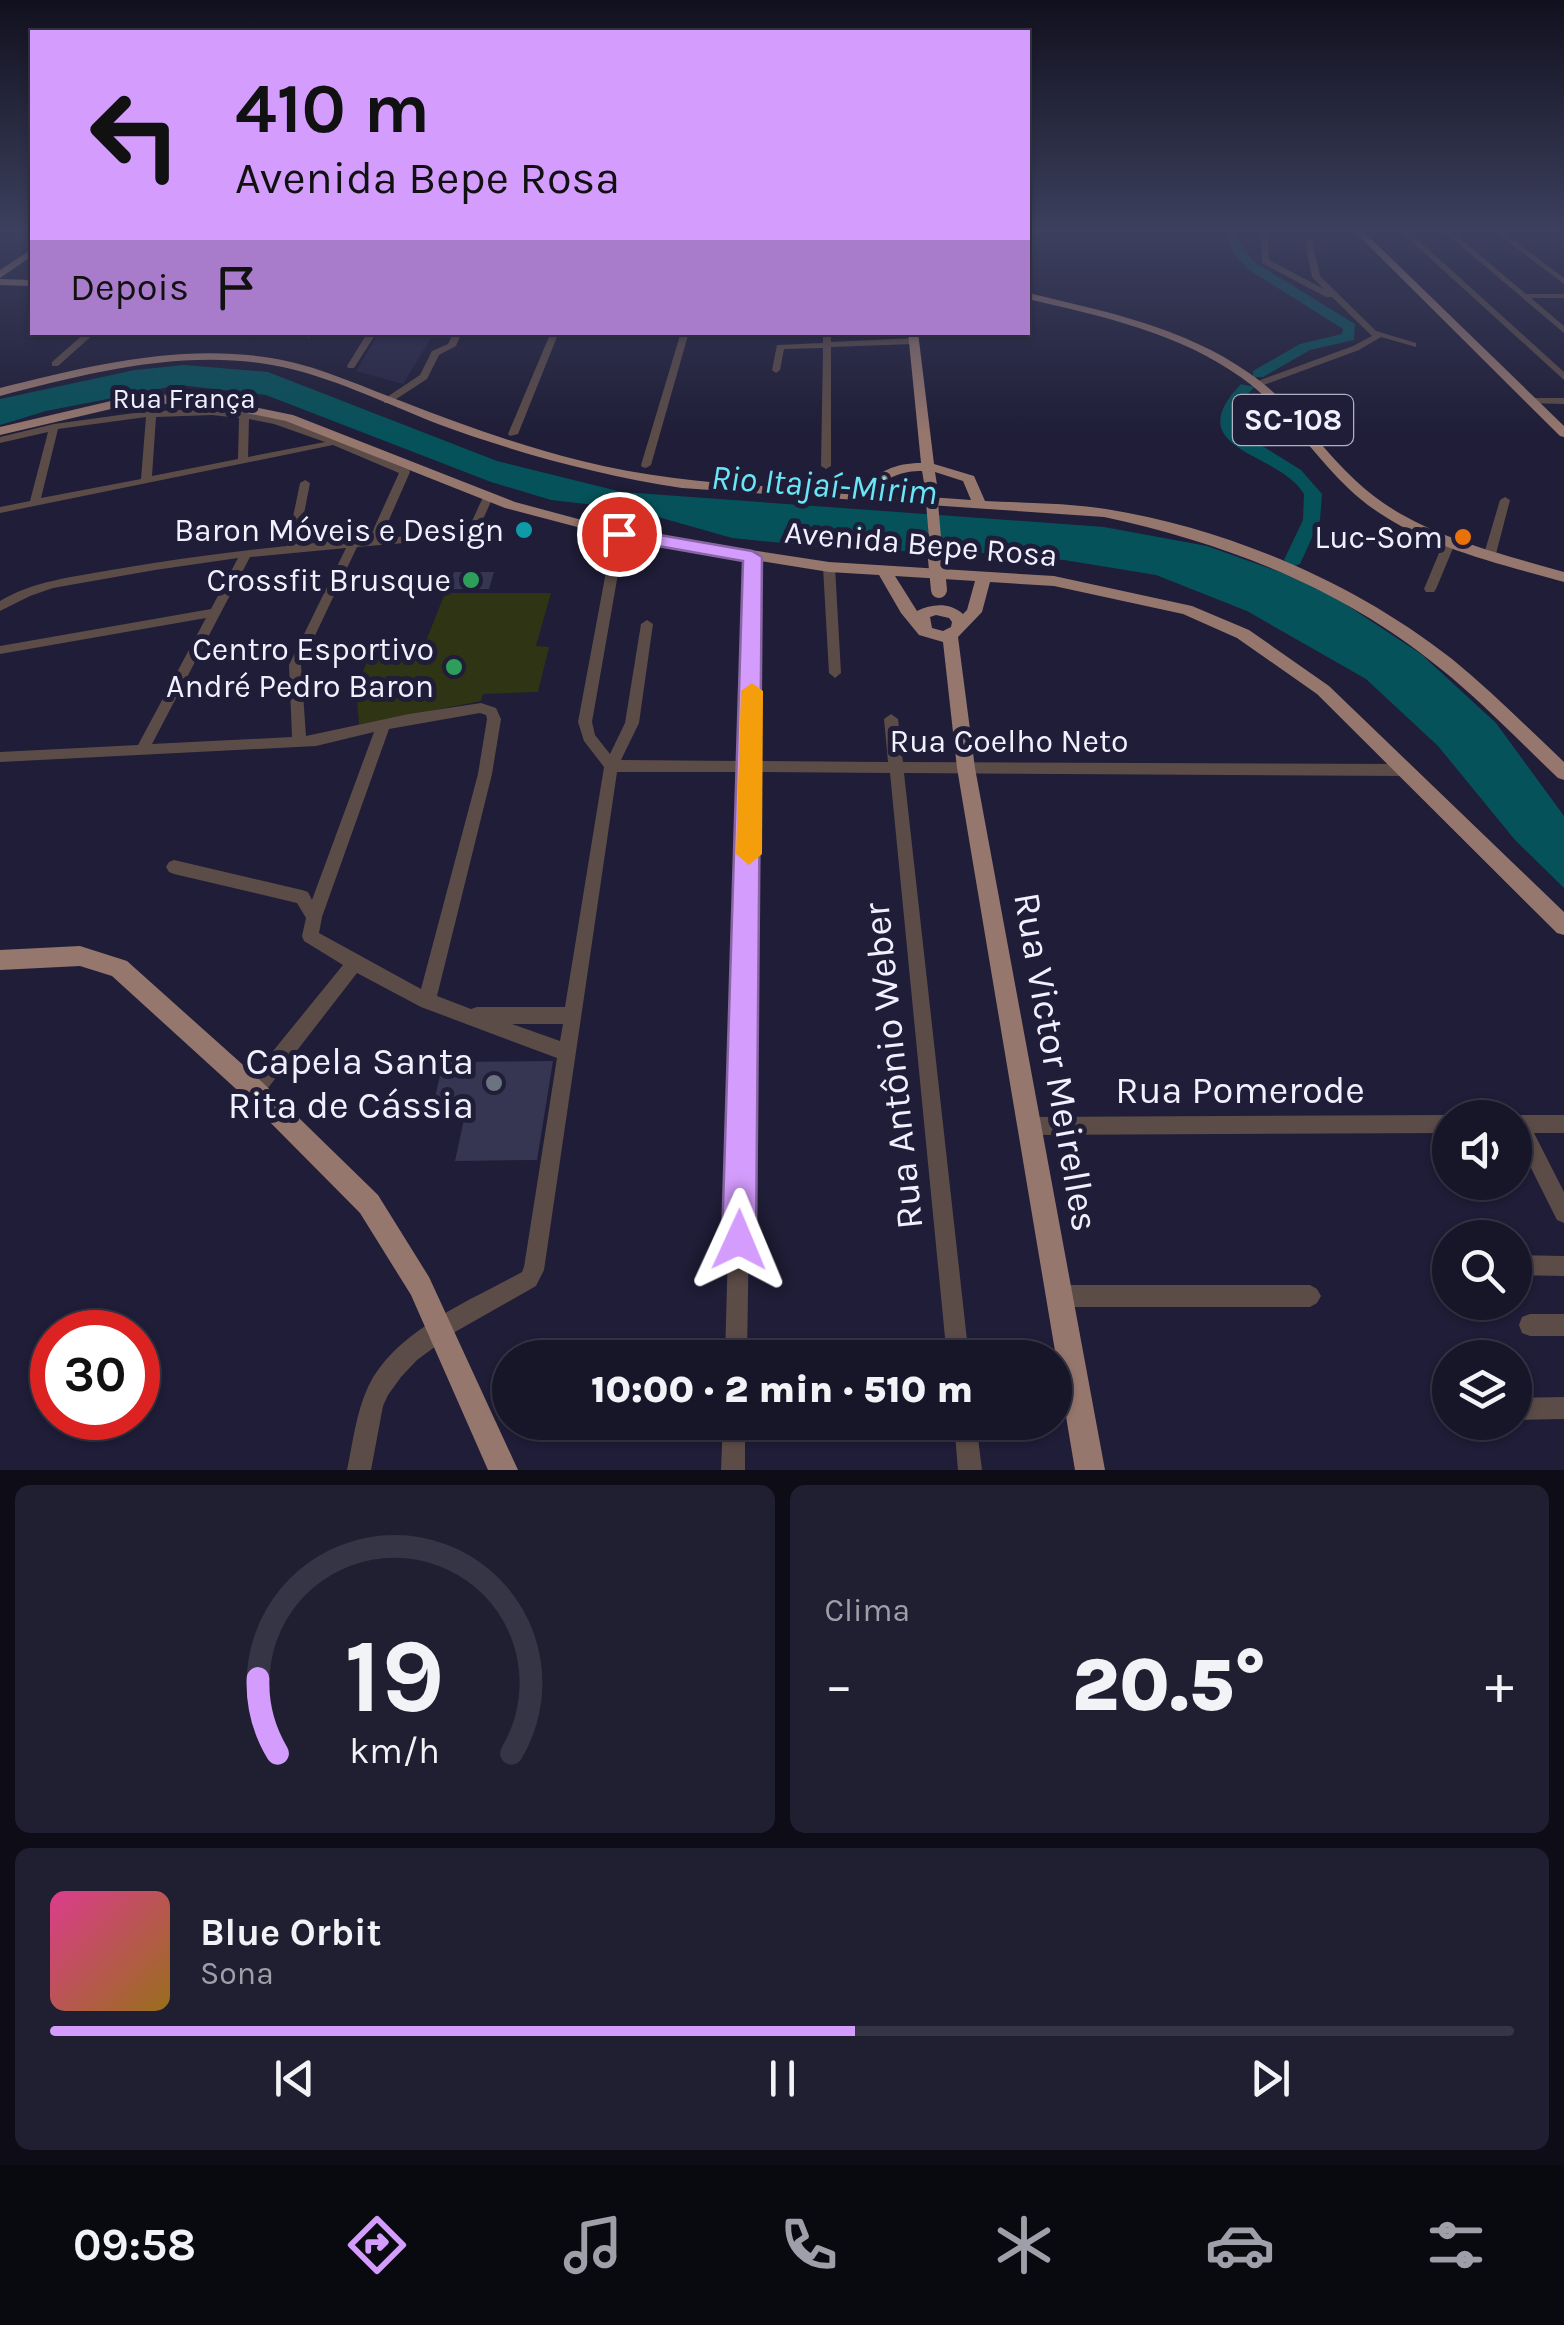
<!DOCTYPE html>
<html lang="pt">
<head>
<meta charset="utf-8">
<style>
  :root { --surface:#171629; --page:#201f31; --text:#f1f3f6; --muted:#9e9fa8; --line:#363546; --accent:#d39cfd }
  body { margin:0; font-family:Karla,sans-serif; background:var(--page); color:var(--text); height:100vh; display:flex; flex-direction:column; font-size:38px; white-space:nowrap }
  * { box-sizing:border-box; margin:0 }
  p { font-size:32px; color:var(--muted) }
  .icon { flex:none; width:55px; height:55px; fill:none; stroke:currentColor; stroke-width:2; stroke-linecap:round; stroke-linejoin:round }
  .map { position:relative; height:1470px; overflow:hidden }
  .sheet { display:flex; flex-direction:column; gap:15px; padding:15px; background:#0d0c17; flex:1 }
  .sheet>* { flex:none }
  .banner { position:absolute; left:30px; top:30px; width:1000px; height:305px; border-radius:0px; box-shadow:0 2px 8px #0004,0 0 0 2px var(--line); background:#d39cfd; color:#111; overflow:hidden }
  .tools { position:absolute; left:1432px; top:1100px; display:grid; gap:20px }
  .tools a { display:grid; place-items:center; width:100px; height:100px; border-radius:50%; background:var(--surface); box-shadow:0 2px 8px #0004,0 0 0 2px var(--line); font-size:50px }
  .speed { position:absolute; left:30px; top:1310px; display:flex; gap:20px; font-size:50px; font-weight:700; text-align:center }
  .speed>* { display:grid; place-content:center; width:130px; height:130px; border-radius:50%; background:var(--surface); box-shadow:0 2px 8px #0004,0 0 0 2px var(--line); line-height:1 }
  .speed .limit { border:15px solid #d22; background:#fff; color:#111 }
  .pin { position:absolute; display:grid; place-items:center; width:85px; height:85px; color:#fff; margin:-42px; border:5px solid #fff; border-radius:50%; box-shadow:0 2px 10px #0007 }
  .me { position:absolute; width:110px; margin:-55px; rotate:1deg; stroke-linejoin:round; filter:drop-shadow(0 0 8px #0008) }
  .turn { display:flex; align-items:center; gap:35px; height:210px; padding:0 40px; font-size:45px }
  .turn .icon { width:130px; height:130px; stroke-width:2.5 }
  .turn b { display:block; font-size:70px; line-height:85px }
  .then { display:flex; align-items:center; height:95px; padding:0 40px; background:#0003; gap:20px; font-size:38px }
  .big { font-size:75px; font-weight:800; line-height:1.1 }
  .sheet .widget { flex:1; display:flex; flex-direction:column; justify-content:center; gap:15px; min-width:0; padding:0 35px; border-radius:15px; background:var(--page) }
  .sheet .dial { align-items:center; gap:0 }
  .dial svg { height:260px; overflow:visible; fill:none; stroke:var(--line); stroke-width:7; stroke-linecap:round; text-anchor:middle }
  .dial text { fill:var(--text); stroke:none }
  .song { display:flex; align-items:center; gap:30px }
  .cover { width:120px; height:120px; border-radius:15px; background:linear-gradient(135deg,hsl(330 70% 55%),hsl(40 70% 35%)) }
  .played { height:10px; border-radius:5px; background:linear-gradient(90deg,var(--accent) 55%,var(--line) 55%) }
  .keys { display:flex; justify-content:space-around; direction:ltr }
  .heat { display:flex; justify-content:space-between; align-items:center; font-size:55px; direction:ltr }
  .sheet .tiles { flex:1; display:grid; gap:15px; grid-template-columns:1fr 1fr }
  .widget:last-child { grid-column:span 2 }
  .trip { position:absolute; left:492px; top:1340px; width:580px; height:100px; border-radius:50px; background:var(--surface); box-shadow:0 2px 8px #0004,0 0 0 2px var(--line); font-weight:800; line-height:100px; text-align:center }
  .tabs { display:flex; height:160px; justify-content:space-around; align-items:center; background:#090910; color:var(--muted) }
  .tabs .icon { width:70px; height:70px }
  .tabs .selected { color:var(--accent) }
  .tabs b { font-size:45px; color:var(--text) }
  .map>svg:first-child { display:block }
  .built { fill:#292646 }
  .green { fill:#2f3414 }
  .water { fill:#06525a }
  .lines { fill:none; stroke-linecap:round; stroke-linejoin:round }
  .river { fill:#06525a; fill-rule:evenodd }
  .building { fill:#373652 }
  .minor { fill:#5c4c48; fill-rule:evenodd }
  .major { fill:#96776e; fill-rule:evenodd }
  .major-bridge-far1 { stroke:#96776e; stroke-width:12 }
  .major-bridge { stroke:#96776e; stroke-width:16 }
  .route { fill:#d39cfd; stroke:#8965a4; stroke-width:2.5 }
  .slow { fill:#f59e0b }
  .culture-dot { fill:#0f9aa8; stroke:#1f1d37; stroke-width:4 }
  .food-dot { fill:#e8710a; stroke:#1f1d37; stroke-width:4 }
  .leisure-dot { fill:#2e9e5b; stroke:#1f1d37; stroke-width:4 }
  .worship-dot { fill:#6b7280; stroke:#1f1d37; stroke-width:4 }
  .labels { text-anchor:middle; dominant-baseline:central; stroke-width:10; stroke-linejoin:round; paint-order:stroke }
  .far-street-label { font-size:28px; fill:#f0f0ff; stroke:#1f1d37 }
  .shield { fill:#1f1d37; stroke:#b1b1c3; stroke-width:2.5 }
  .shield-label { font-size:30px; font-weight:bold; fill:#f0f0ff }
  .poi-label { font-size:32px; fill:#f0f0ff; stroke:#1f1d37; text-anchor:end }
  .street-label { font-size:32px; fill:#f0f0ff; stroke:#1f1d37 }
  .water-label { font-size:35px; font-style:italic; fill:#69e7f7; stroke:#1f1d37 }
  .near-poi-label { font-size:38px; fill:#f0f0ff; stroke:#1f1d37; text-anchor:end }
  .near-street-label { font-size:38px; fill:#f0f0ff; stroke:#1f1d37 }
</style>
</head>
<body>
<div class="map">
<svg width="1564" height="1470" viewBox="0 0 1564 1470">
  <rect width="100%" height="100%" fill="#1f1d37"/>
  <path class="built" d="M379 333H455L452 338H431L403 384 356 371Z"/>
  <path class="green" d="M445 593H551L536 646 549 647 538 692 483 694 481 701 359 725 356 687 374 646H424Z"/>
  <path class="water" d="M184 365 268 372 497 461 622 492 1104 527 1207 546 1285 574 1336 598 1421 654 1496 723 1564 816V888L1515 840 1438 746 1366 679 1247 611 1156 575 1064 560 959 551H862L732 538 630 509 551 500 491 482 266 395 179 385 46 411 0 425V399L135 370Z"/>
  <g class="lines">
    <path class="river" d="M1222 229H1234L1245 252 1256 263 1355 324 1354 340 1310 350 1263 377H1253V371L1300 344 1342 334 1343 329 1248 269 1234 254Z
      M1241 384 1254 387C1242 402 1227 413 1240 432L1301 470 1322 494 1320 520 1300 564 1293 566 1284 560 1303 520 1304 494C1279 451 1177 451 1241 384Z"/>
  </g>
  <path class="building" d="M454 572H494L489 589H448Z
    M553 1061 537 1160 455 1161 467 1105 433 1106 443 1062Z"/>
  <g class="lines">
    <path class="minor" d="M1260 229H1268L1269 260 1324 289 1312 277 1305 242 1312 240 1320 276 1376 331 1416 343V347L1381 337 1359 350 1261 386H1255V382L1353 346 1372 336 1332 297H1326L1262 263Z
      M1398 229H1406L1564 372V380Z
      M1441 229H1449L1526 294H1564V298H1531L1564 326V333Z
      M1491 229H1499L1564 278V284Z
      M86 332H96L58 366H52V362Z
      M306 332H315L309 338 305 335Z
      M368 332H377L354 368H348L347 366Z
      M454 332H462L456 346 439 355 427 379 390 403H384V399L420 375 432 351 448 344Z
      M551 332H559L518 434 510 436 508 434Z
      M681 332H689L651 465 646 468 642 467 641 465Z
      M823 332H831V342L914 338 918 341 914 344 831 347V466L826 469 821 466 823 348 784 349 780 370 776 373 772 370 777 345 823 343Z
      M165 394 170 397 160 411C199 408 239 409 277 418 323 429 365 453 409 470L410 472 381 538 467 532 484 495H492L493 497 475 537 357 547 301 665 306 736 409 714 481 703 496 708 501 719 492 774 437 996 471 1009 477 1007H565L604 767 584 741 578 722 613 534 619 531 625 534 592 722 595 735 610 754 625 723 641 624 647 620 653 624 639 723 621 760 742 761 747 557 753 553 759 557 756 761 888 762 884 719 891 714 898 719 903 762 1407 764 1412 766 1414 770 1412 774 1407 776 904 773 969 1358H947L890 773 756 772 747 1358H725L741 772H617L544 1270 536 1286 455 1332 417 1360 401 1377 388 1395 383 1406 371 1470H347C353 1442 356 1413 368 1387 394 1331 471 1300 522 1272L524 1267 557 1058 421 1007 357 973 261 1097 254 1099 247 1097 245 1090 247 1083 343 965 304 941 302 936 306 918 297 903 174 874 169 872 166 867 169 862 174 860 302 890 308 892 312 900 374 732 316 746 0 762V752L138 745 206 618 0 654V646L211 609 238 558 155 570 53 588 30 596 0 611V601C33 581 73 577 111 570 170 560 228 552 287 546L300 483 305 480 310 483 298 545 354 538 369 539 399 473 333 445 0 513V507L30 501 48 432 0 443V437L54 424 149 411 162 395ZM212 415 239 418 238 459 152 476 156 417ZM146 417 141 479 41 498 58 429ZM249 419 274 424 325 442 248 457ZM346 548 289 665 292 737 152 744 250 557ZM480 713 486 715 487 719 478 774 421 989 319 933 322 917 389 729ZM512 1024H563L560 1041Z
      M1532 398H1564V404L1529 403V399Z
      M1505 497 1510 500 1496 554 1490 558 1486 557 1484 554 1500 500Z
      M1450 538 1456 541 1436 589 1434 592H1426L1424 589 1444 541Z
      M829 563 835 567 841 673 835 678 829 673 823 567Z
      M1450 1115 1457 1118H1450V1133L1030 1135 1023 1133 1021 1126 1023 1119 1030 1117Z
      M1515 1115H1564V1133H1534L1564 1192V1223L1557 1220 1515 1136V1118H1508Z
      M1448 1255H1450V1275L1441 1272 1438 1265 1441 1258Z
      M1515 1255 1564 1256V1276L1515 1275Z
      M1060 1285H1310L1317 1289 1321 1296 1317 1303 1310 1307H1060L1053 1303 1049 1296 1053 1289Z
      M1530 1314H1564V1336H1530L1522 1333 1519 1325 1522 1317Z
      M1564 1397V1419L1515 1420V1398Z
      M723 1422H745V1470H721Z
      M954 1422H976L982 1470H958Z"/>
    <path class="major" d="M1352 229H1361L1564 426V437L1560 436Z
      M32 249V256L0 278V270Z
      M0 279 32 280V286L0 285Z
      M1028 293C1104 311 1184 327 1249 373 1292 402 1319 447 1356 481 1412 534 1492 551 1564 572V582C1490 561 1405 543 1348 488 1311 453 1284 408 1242 378 1180 333 1101 316 1028 299Z
      M908 332H918L934 464 974 476 985 501C1025 503 1067 503 1106 509 1229 529 1354 582 1452 659 1491 691 1527 727 1564 762V780L1558 778C1519 741 1482 702 1441 669 1344 589 1226 543 1104 517L682 488C598 475 517 453 438 424 384 403 329 375 272 365 181 349 88 373 0 396V388C87 366 180 343 271 358 316 365 358 385 401 401 460 424 520 446 582 461 673 484 768 486 861 492 876 471 896 463 921 463ZM922 471 926 494 931 495 938 491 935 472 963 481 971 500 874 493C886 476 903 471 922 471Z
      M197 395 293 415 515 502 619 530 829 562 1054 576 1192 606 1249 630 1329 686 1564 912V935L1557 933 1317 694 1237 638 1183 614 1054 586 990 582 982 612 958 637 975 768 1105 1470H1075L957 768 943 642 919 635 901 613 879 575 829 572 619 538 505 508 286 421 197 403 128 405 0 435V427L128 397ZM895 576 975 581 967 610 963 614C949 602 932 604 917 611ZM936 615 949 618 952 622 951 627 943 631 932 628 930 617Z
      M80 946 127 961 262 1082 378 1195 429 1277 518 1470H488L411 1295 360 1213 246 1098 112 976 80 966 0 970V950Z"/>
    <path class="major-bridge-far1" d="M931 491 937 561"/>
    <path class="major-bridge" d="M936 559 939 590"/>
  </g>
  <linearGradient id="sky" x2="0" y2="1"><stop stop-color="#11101e"/><stop offset="0.53" stop-color="#3c405e"/><stop offset="1" stop-color="#3c405e" stop-opacity="0"/></linearGradient>
  <rect width="1564" height="435" fill="url(#sky)"/>
  <path class="route" d="M619 528 752 551 762 557 756 1240 751 1251 739 1256 727 1251 722 1240 743 561 613 538 610 534Z"/>
  <path class="slow" d="M752 683 763 691 762 854 749 865 736 854 741 691Z"/>
  <circle class="culture-dot" cx="524" cy="530" r="10"/>
  <circle class="food-dot" cx="1463" cy="537" r="10"/>
  <g class="leisure-dot">
    <circle cx="471" cy="580" r="10"/>
    <circle cx="454" cy="667" r="10"/>
  </g>
  <circle class="worship-dot" cx="494" cy="1083" r="10"/>
  <g class="labels">
    <g class="far-street-label">
      <text x="184" y="398">Rua França</text>
    </g>
    <rect class="shield" x="1233" y="395" width="120" height="50" rx="8"/>
    <g class="shield-label">
      <text x="1293" y="420">SC-108</text>
    </g>
    <g class="poi-label">
      <text x="504" y="530">Baron Móveis e Design</text>
      <text x="1443" y="537">Luc-Som</text>
      <text x="451" y="580">Crossfit Brusque</text>
      <text x="434" y="649">Centro Esportivo<tspan x="434" dy="37">André Pedro Baron</tspan></text>
    </g>
    <g class="street-label">
      <text transform="translate(921 544) rotate(5)">Avenida Bepe Rosa</text>
      <text x="1009" y="741">Rua Coelho Neto</text>
    </g>
    <g class="water-label">
      <text transform="translate(824 485) rotate(4)">Rio Itajaí-Mirim</text>
    </g>
    <g class="near-poi-label">
      <text x="474" y="1061">Capela Santa<tspan x="474" dy="44">Rita de Cássia</tspan></text>
    </g>
    <g class="near-street-label">
      <text transform="translate(1056 1062) rotate(80)">Rua Victor Meirelles</text>
      <text transform="translate(893 1066) rotate(-96)">Rua Antônio Weber</text>
      <text x="1240" y="1090">Rua Pomerode</text>
    </g>
  </g>
</svg>
<div class="tools">
<a><svg class="icon" aria-label="sound" viewBox="0 0 24 24"><path d="M4 9h4l5-4v14l-5-4H4zM17 9q2 3 0 6"/></svg></a>
<a><svg class="icon" aria-label="search" viewBox="0 0 24 24"><circle cx="10" cy="10" r="6"/><path d="M15 15l6 6"/></svg></a>
<a><svg class="icon" aria-label="layers" viewBox="0 0 24 24"><path d="M12 4l9 5-9 5-9-5zM3 14l9 5 9-5"/></svg></a>
</div>
<div class="speed"><div class="limit">30</div></div>
<div class="pin" style="left:619px;top:534px;background:#d93025"><svg class="icon" aria-label="arrive" viewBox="0 0 24 24"><path d="M6 21V4h12l-3 4 3 4H6"/></svg></div>
<svg class="me" style="left:739px;top:1240px" viewBox="-20 -20 40 40"><path d="M0-17L14 15 0 8-14 15z" fill="#d39cfd" stroke="#fff" stroke-width="4"/></svg>
<div class="trip">10:00 · 2 min · 510 m</div>
<div class="banner">
<div class="turn"><svg class="icon" aria-label="left" viewBox="0 0 24 24"><path d="M17 20v-9H6M10 6l-5 5 5 5"/></svg><div><b>410 m</b>Avenida Bepe Rosa</div></div>
<div class="then">Depois<svg class="icon" aria-label="arrive" viewBox="0 0 24 24"><path d="M6 21V4h12l-3 4 3 4H6"/></svg></div>
</div>
</div>
<section class="sheet">
<div class="tiles">
<div class="widget dial"><svg viewBox="0 0 100 80">
<path d="M14 69A42 42 0 1 1 86 69"/>
<path d="M14 69A42 42 0 0 1 8 46" stroke="#d39cfd"/>
<text x="50" y="56" font-size="32" font-weight="700">19</text>
<text x="50" y="72" font-size="11">km/h</text>
</svg></div>
<div class="widget"><p>Clima</p>
<div class="heat"><a>−</a><b class="big">20.5°</b><a>+</a></div>
</div>
<div class="widget">
<div class="song"><i class="cover"></i><div><b>Blue Orbit</b><p>Sona</p></div></div>
<div class="played"></div>
<div class="keys"><svg class="icon" aria-label="previous" viewBox="0 0 24 24"><path d="M18 5L8 12l10 7zM5 5v14"/></svg><svg class="icon" aria-label="pause" viewBox="0 0 24 24"><path d="M8 5v14M16 5v14"/></svg><svg class="icon" aria-label="next" viewBox="0 0 24 24"><path d="M6 5l10 7-10 7zM19 5v14"/></svg></div>
</div>
</div>
</section>
<nav class="tabs">
<b>09:58</b>
<svg class="icon selected" aria-label="directions" viewBox="0 0 24 24"><path d="M12 3l9 9-9 9-9-9zM9 14v-3h6M13 9l2 2-2 2"/></svg>
<svg class="icon" aria-label="music" viewBox="0 0 24 24"><path d="M9 18V5l10-2v13"/><circle cx="6" cy="18" r="3"/><circle cx="16" cy="16" r="3"/></svg>
<svg class="icon" aria-label="phone" viewBox="0 0 24 24"><path d="M5 4h4l2 5-3 2q2 4 5 5l2-3 5 2v4C11 20 4 13 5 4z"/></svg>
<svg class="icon" aria-label="climate" viewBox="0 0 24 24"><path d="M12 3v18M4 7l16 10M4 17L20 7"/></svg>
<svg class="icon" aria-label="car" viewBox="0 0 24 24"><path d="M5 17H2v-5l4-1 3-4h7l3 4 3 1v5h-3M9 17h6M6 11h13"/><circle cx="7" cy="17" r="2"/><circle cx="17" cy="17" r="2"/></svg>
<svg class="icon" aria-label="filters" viewBox="0 0 24 24"><path d="M4 7h16M4 17h16"/><circle cx="9" cy="7" r="2"/><circle cx="15" cy="17" r="2"/></svg>
</nav>
</body>
</html>
